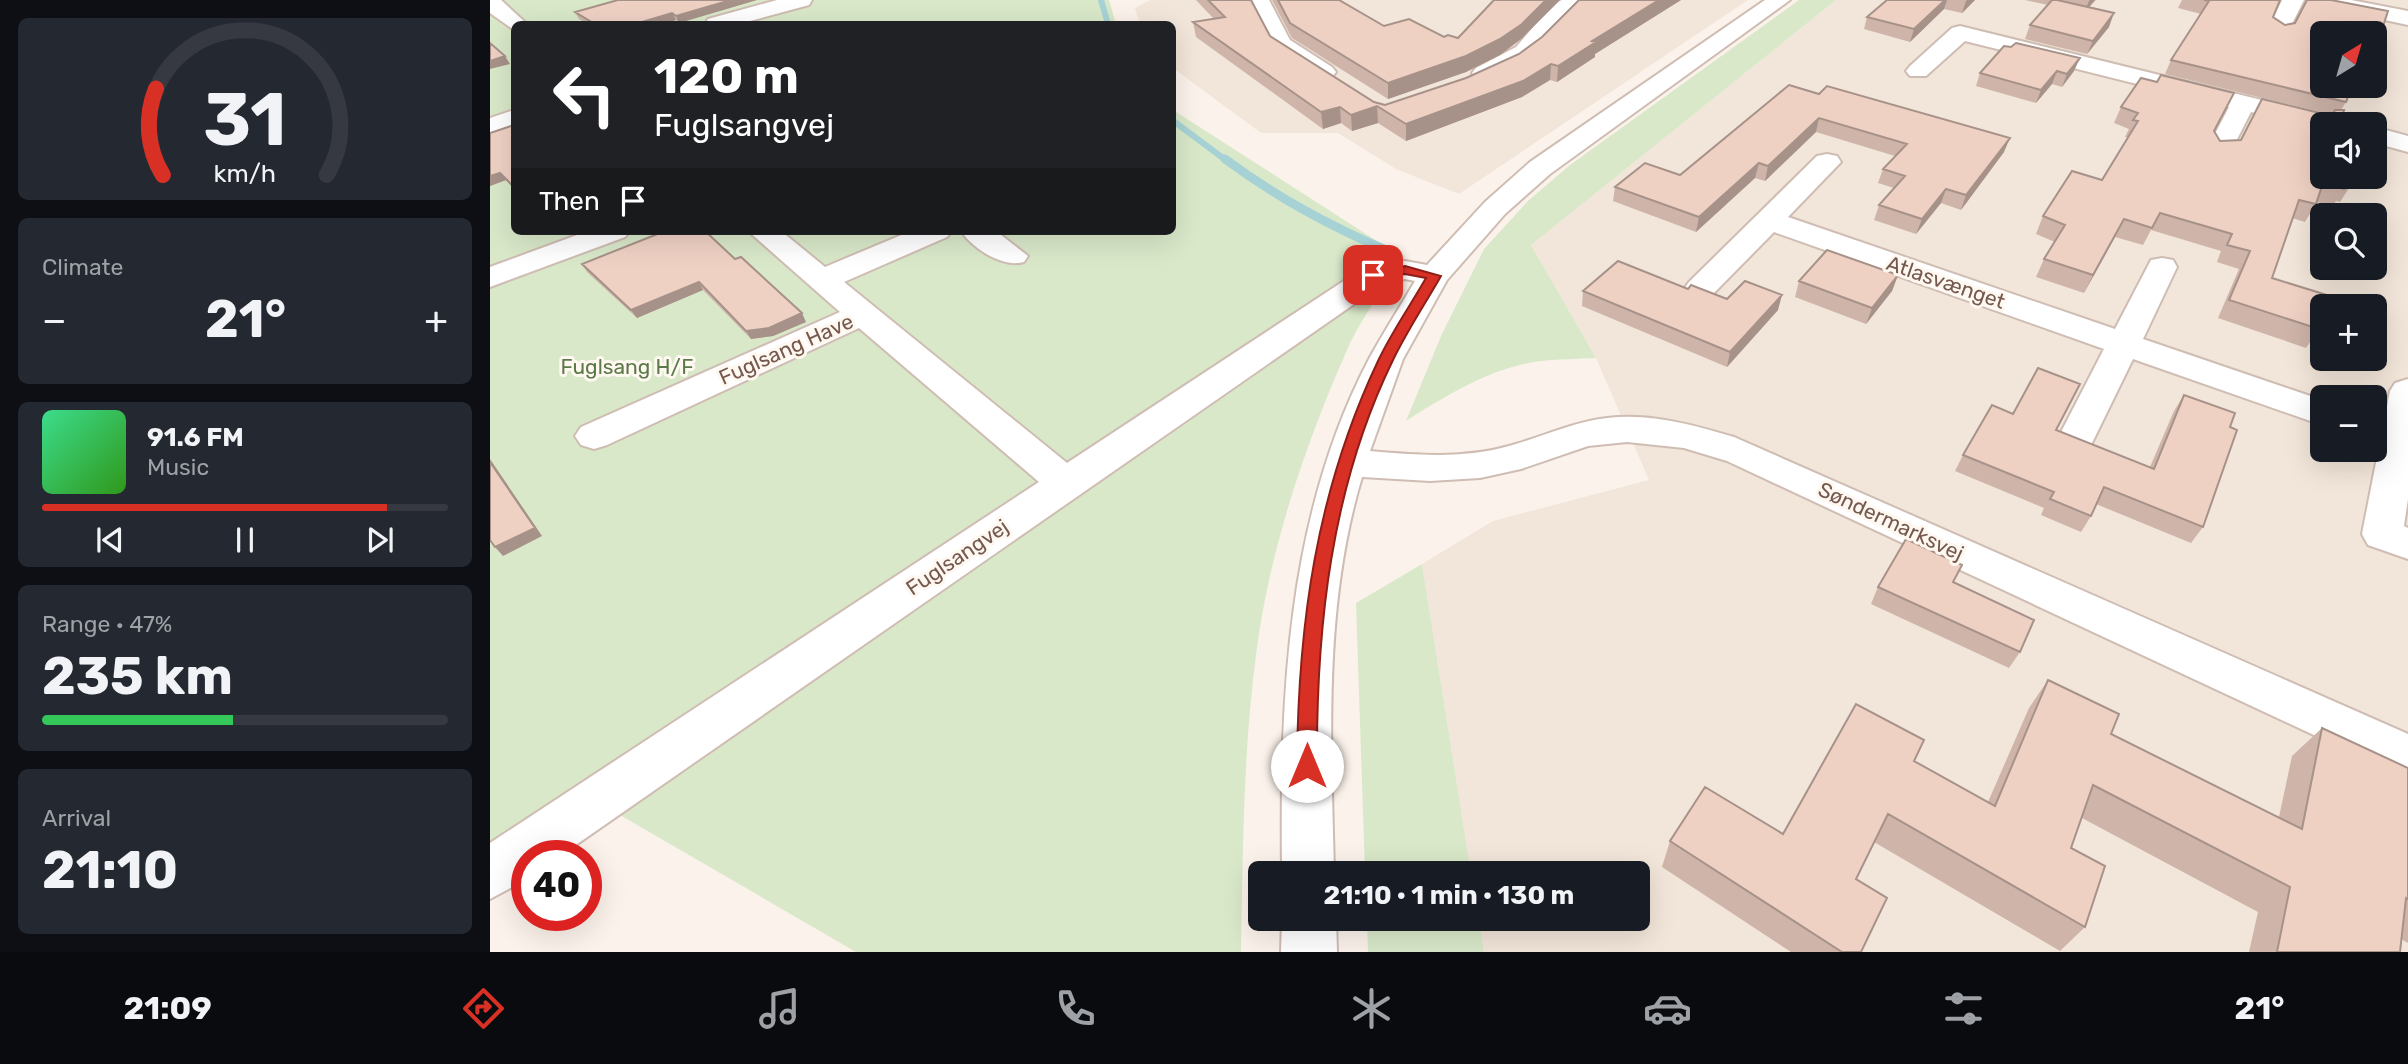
<!DOCTYPE html>
<html lang="en">
<head>
<meta charset="utf-8">
<style>
  :root { --surface:#171b24; --page:#242831; --text:#f1f3f6; --muted:#9ea1a6; --line:#363941; --accent:#d93025 }
  body { margin:0; font-family:Rubik,sans-serif; background:var(--page); color:var(--text); height:100vh; display:flex; flex-direction:column; font-size:26px; white-space:nowrap }
  * { box-sizing:border-box; margin:0 }
  p { font-size:23px; color:var(--muted) }
  .icon { flex:none; width:38px; height:38px; fill:none; stroke:currentColor; stroke-width:2; stroke-linecap:round; stroke-linejoin:round }
  .map { position:relative; flex:1; overflow:hidden }
  .drawer { display:flex; flex-direction:column; gap:18px; padding:18px; background:#0d0f14; width:490px }
  .drawer>* { flex:none }
  .top-card { position:absolute; left:21px; top:21px; width:665px; height:214px; border-radius:10px; box-shadow:0 7px 28px #0002; background:#202124; color:#fff; overflow:hidden }
  .needle { width:46px; rotate:37deg }
  .controls { position:absolute; left:1820px; top:21px; display:grid; gap:14px }
  .controls a { display:grid; place-items:center; width:77px; height:77px; border-radius:10px; background:var(--surface); box-shadow:0 7px 28px #0002; font-size:35px }
  .speed { position:absolute; left:21px; top:840px; display:flex; gap:14px; font-size:35px; font-weight:700; text-align:center }
  .speed>* { display:grid; place-content:center; width:91px; height:91px; border-radius:50%; background:var(--surface); box-shadow:0 7px 28px #0002; line-height:1 }
  .speed .limit { border:10px solid #d22; background:#fff; color:#111 }
  .pin { position:absolute; display:grid; place-items:center; width:60px; height:60px; color:#fff; margin:-30px; border-radius:14px; box-shadow:0 4px 10px #0006 }
  .me { position:absolute; width:77px; margin:-38px; rotate:0deg; stroke-linejoin:round; filter:drop-shadow(0 0 5px #0008) }
  .turn { display:flex; align-items:center; gap:24px; height:147px; padding:0 28px; font-size:32px }
  .turn .icon { width:91px; height:91px; stroke-width:2.5 }
  .turn b { display:block; font-size:49px; line-height:60px }
  .then { display:flex; align-items:center; height:66px; padding:0 28px; background:#0003; gap:14px; font-size:26px }
  .big { font-size:52px; font-weight:700; line-height:1.1 }
  .drawer .tile { flex:1; display:flex; flex-direction:column; justify-content:center; gap:10px; min-width:0; padding:0 24px; border-radius:10px; background:var(--page) }
  .drawer .dial { align-items:center; gap:0 }
  .dial svg { height:182px; overflow:visible; fill:none; stroke:var(--line); stroke-width:7; stroke-linecap:round; text-anchor:middle }
  .dial text { fill:var(--text); stroke:none }
  .song { display:flex; align-items:center; gap:21px }
  .cover { width:84px; height:84px; border-radius:10px; background:linear-gradient(135deg,hsl(150 70% 55%),hsl(110 70% 35%)) }
  .played { height:7px; border-radius:4px; background:linear-gradient(90deg,var(--accent) 85%,var(--line) 85%) }
  .keys { display:flex; justify-content:space-around; direction:ltr }
  .heat { display:flex; justify-content:space-between; align-items:center; font-size:38px; direction:ltr }
  .charge { height:10px; border-radius:5px; background:linear-gradient(90deg,#34c759 47%,var(--line) 0) }
  .trip { position:absolute; left:758px; top:861px; width:402px; height:70px; border-radius:10px; background:var(--surface); box-shadow:0 7px 28px #0002; font-weight:700; line-height:70px; text-align:center }
  .menu { display:flex; height:112px; justify-content:space-around; align-items:center; background:#090b0e; color:var(--muted) }
  .menu .icon { width:49px; height:49px }
  .menu .on { color:var(--accent) }
  .menu b { font-size:32px; color:var(--text) }
  main { display:flex; flex:1; min-height:0 }
  .map>svg:first-child { display:block }
  .residential { fill:#f2e5d9; fill-rule:evenodd }
  .green { fill:#d9e8c9 }
  .lines { fill:none; stroke-linecap:round; stroke-linejoin:round }
  .stream-far1 { stroke:#a7d2d5; stroke-width:6 }
  .stream { stroke:#a7d2d5; stroke-width:9 }
  .minor-casing { stroke:#cfbdb3; stroke-width:4 }
  .minor { fill:#fff; fill-rule:evenodd }
  .wall { fill:#ceb4a9 }
  .shaded-wall { fill:#a79289 }
  .building { fill:#efd1c4; stroke:#a79289; stroke-width:2 }
  .route { fill:#d93025; stroke:#8d1f18; stroke-width:2 }
  .labels { text-anchor:middle; dominant-baseline:central; stroke-width:6; stroke-linejoin:round; paint-order:stroke }
  .street-label { font-size:21px; fill:#75594f; stroke:#fef8f1 }
  .park-label { font-size:21px; fill:#5b7948; stroke:#fef8f1 }
</style>
</head>
<body>
<main>
<section class="drawer">
<div class="tile dial"><svg viewBox="0 0 100 80">
<path d="M14 69A42 42 0 1 1 86 69"/>
<path d="M14 69A42 42 0 0 1 11 31" stroke="#d93025"/>
<text x="50" y="56" font-size="32" font-weight="700">31</text>
<text x="50" y="72" font-size="11">km/h</text>
</svg></div>
<div class="tile"><p>Climate</p>
<div class="heat"><a>−</a><b class="big">21°</b><a>+</a></div>
</div>
<div class="tile">
<div class="song"><i class="cover"></i><div><b>91.6 FM</b><p>Music</p></div></div>
<div class="played"></div>
<div class="keys"><svg class="icon" aria-label="previous" viewBox="0 0 24 24"><path d="M18 5L8 12l10 7zM5 5v14"/></svg><svg class="icon" aria-label="pause" viewBox="0 0 24 24"><path d="M8 5v14M16 5v14"/></svg><svg class="icon" aria-label="next" viewBox="0 0 24 24"><path d="M6 5l10 7-10 7zM19 5v14"/></svg></div>
</div>
<div class="tile"><p>Range · 47%</p><b class="big">235 km</b><div class="charge"></div></div>
<div class="tile"><p>Arrival</p><b class="big">21:10</b></div>
</section>
<div class="map">
<svg width="1918" height="952" viewBox="0 0 1918 952">
  <rect width="100%" height="100%" fill="#fbf3eb"/>
  <path class="residential" d="M660 0H1258L969 194 906 169 848 133H771L683 68 682 24H650L645 8Z
    M1346 0H1918V952H994L989 919H1148V873H981L932 564 1003 521 1159 480 1106 358 1041 245ZM1832 33H1885V86H1832ZM1832 124H1885V177H1832ZM1832 215H1885V268H1832ZM1832 306H1885V359H1832ZM1832 397H1885V450H1832Z"/>
  <path class="green" d="M0 0H619L626 24H24V231H682L683 110 904 252 872 269 0 856Z
    M1309 0H1346L1041 245 1106 358C1087 359 1069 359 1051 361 1002 367 957 395 916 421L951 336 994 249 1039 200 1080 165Z
    M897 281C884 303 867 326 857 350 815 445 779 551 766 655 753 753 753 853 751 952H366L123 811Z
    M932 564 981 873H875L866 603Z
    M877 919H989L994 952H878Z"/>
  <g class="lines">
    <path class="stream-far1" d="M611 0 618 24
      M682 120 737 161"/>
    <path class="stream" d="M735 159C788 198 838 225 898 251"/>
    <g class="minor-casing">
      <path id="minor" d="M0 0H11L37 24H24V30L0 13Z
        M287 0H322L319 5 249 24H215L218 19Z
        M757 0H779L800 40 842 67 846 72 842 77H826L783 49Z
        M1072 0H1099C1093 8 1083 9 1077 16 1055 37 1022 87 986 78L982 73 986 68 1026 47 1063 4Z
        M1275 0H1300L1060 174 1015 214 957 280 913 359 880 451C925 455 974 459 1019 446 1052 437 1083 422 1117 418 1161 413 1203 425 1244 437L1918 734V779L1237 461 1194 448 1137 442 1098 446 1031 469 990 478 940 481 872 477C833 607 841 739 844 873H792C790 698 796 518 879 359 893 333 910 307 925 281L915 279 893 284 70 856H37V879L0 899V843L549 482 369 328 117 445 104 449 91 445 85 436 91 427 350 312 258 231H291L335 267 421 231H462L457 237 354 282 577 463 872 269 915 261 937 265 995 202 1040 162Z
        M1792 0H1814L1797 34 1789 36 1778 29Z
        M1818 0H1861L1918 11V25L1829 6Z
        M1470 26 1849 119 1853 124H1832V130L1761 112 1739 155H1721L1717 149 1739 107 1475 41 1436 76H1420L1416 71 1420 66 1462 28Z
        M24 110V126L0 134V118Z
        M1885 127 1918 136V152L1885 143Z
        M1337 154 1347 156 1351 162 1298 217 1625 329 1661 260 1672 258 1683 260 1687 267 1653 339 1832 400V425L1643 359 1601 445 1588 449 1575 445 1569 436 1614 349 1284 232 1221 296 1210 299 1199 296 1194 289 1199 282 1327 156Z
        M98 231H140L135 237 0 287V267Z
        M471 231H506L538 256 534 262C513 268 483 249 471 231Z
        M1918 379V499L1914 526 1918 528V559L1878 545 1872 534 1900 391 1905 383Z
        M792 919H846L847 952H791Z"/>
    </g>
    <use href="#minor" class="minor"/>
  </g>
  <path class="wall" d="M267 0 189 23 186 20 172 24H97L89 19 85 12Z
    M706 0H761L780 36 884 102 895 105 976 78 1029 54 1052 37 1089 0H1191L1105 54V57L1067 82 1060 80 1032 97 916 141 888 123 862 131 851 123 833 129 706 37 703 22 724 19Z
    M782 0H849L894 26 954 37 968 38 1004 0H1070L1031 39 1010 55 976 72 898 99 802 38Z
    M1397 0H1485L1472 13 1454 9 1420 42 1374 29 1377 17Z
    M1535 0H1606L1599 7 1619 27 1597 54 1535 39 1540 25 1558 5Z
    M1692 0H1790L1783 17 1795 25 1832 33 1856 102 1851 110 1849 124 1861 185 1850 202 1846 201 1843 206 1827 202 1815 222 1802 218 1782 278 1829 329 1816 348 1728 318 1749 269 1727 262 1731 251 1661 230 1653 245 1625 237 1594 293 1546 277 1554 259 1565 242 1546 234 1553 216 1612 180 1638 137H1635L1639 129 1624 123 1631 107 1724 131 1730 141 1750 140 1772 99 1841 116 1842 115 1675 74 1681 60 1711 14 1688 8Z
    M1584 71 1572 87 1562 84 1546 103 1486 86 1490 73Z
    M1299 85 1514 152 1471 210 1451 203 1426 234 1384 220 1389 205 1404 188 1388 183 1393 169 1405 156 1326 132 1275 181 1265 178 1206 232 1123 201 1125 187 1190 175Z
    M24 125V189L16 180 0 186V133Z
    M172 231H215L245 259 316 322 283 336 261 339 213 290 147 318 97 272 92 264 173 232Z
    M1408 275 1402 291 1376 324 1305 297 1309 281Z
    M1198 289 1237 299 1288 310 1237 367 1092 306 1093 291Z
    M1694 395 1740 427 1713 527 1701 543 1606 504 1601 516 1591 532 1551 515 1554 508 1465 471 1473 455 1566 430 1660 467 1684 411Z
    M1463 582 1530 652 1519 668 1381 604 1388 587Z
    M1558 680 1621 734 1789 817 1802 756 1832 728 1918 768V943L1911 939 1910 952H1759L1768 912 1592 818 1581 848 1595 927 1570 951 1384 842 1366 879 1371 952H1301L1172 867 1180 841 1293 834 1424 761 1498 802 1539 708Z"/>
  <path class="shaded-wall" d="M241 0H267L189 23 186 16Z
    M1056 0H1070L1031 39 1010 55 976 72 898 99V83Z
    M1169 0H1191L1105 54V57L1067 82 1068 66 1102 41Z
    M1455 0H1457L1454 9 1420 42 1424 29Z
    M1477 0H1485L1472 13 1476 1Z
    M1600 0H1605L1594 13 1599 1Z
    M182 13 186 20 172 24H145Z
    M1624 13 1619 27 1597 54 1603 41Z
    M15 56 20 64 0 69V61Z
    M1590 58 1584 71 1572 87 1577 74Z
    M1061 64 1060 80 1032 97 916 141V124Z
    M1567 71 1562 84 1546 103 1551 90Z
    M887 106 888 123 862 131 861 115Z
    M850 107 851 123 833 129 831 112Z
    M1329 118 1326 132 1275 181 1278 166Z
    M1520 138 1514 152 1471 210 1476 195Z
    M1269 163 1265 178 1206 232 1209 217Z
    M10 173 16 180 0 186V176Z
    M1456 189 1451 203 1426 234 1432 219Z
    M1634 219 1625 237 1594 293 1603 275Z
    M1408 275 1402 291 1376 324 1382 308Z
    M209 282 213 290 147 318 141 310Z
    M1292 295 1288 310 1237 367 1240 352Z
    M312 313 316 322 283 336 261 339 256 331Z
    M0 459 52 536 13 556 5 547Z"/>
  <path class="building" d="M128 0H241L186 16 182 13 145 24H105L85 12Z
    M718 0H761L780 36 884 102 895 105 976 78 1029 54 1052 37 1089 0H1169L1102 41 1106 42 1068 66 1061 64 1033 81 916 124 887 106 861 115 850 107 831 112 703 22 735 17Z
    M788 0H849L894 26 919 19 954 37 958 35 968 38 1004 0H1056L1032 24 1010 39 976 56 898 83 800 23Z
    M1397 0H1455L1424 29 1377 17Z
    M1562 0H1567L1624 13 1603 41 1540 25Z
    M1714 0H1790L1783 17 1795 25 1805 23 1817 0H1841L1898 11 1885 51V33H1832V86H1862L1856 102 1681 60 1719 1Z
    M0 43 15 56 0 61Z
    M1526 43 1590 58 1577 74 1567 71 1551 90 1490 73 1514 46 1521 47Z
    M1671 75 1744 93 1724 131 1730 141 1751 140 1772 99 1842 116 1845 110H1854L1849 124H1832V177H1864L1861 185 1856 183 1854 189 1833 183 1826 204 1809 200 1782 278 1840 296 1837 306H1832V321L1829 329 1739 300 1760 251 1737 245 1742 234 1670 213 1662 228 1634 219 1603 275 1554 259 1575 225 1553 216 1582 171 1612 180 1648 121 1643 120 1648 113 1631 107 1651 78 1667 82Z
    M1299 85 1329 94 1337 86 1520 138 1476 195 1456 189 1432 219 1389 205 1415 176 1393 169 1417 144 1329 118 1278 166 1269 163 1209 217 1125 187 1155 163 1190 175Z
    M24 125V187L10 173 0 176V133Z
    M175 231H215L245 259 251 257 312 313 279 328 256 331 209 282 141 310 92 264Z
    M1337 250 1408 275 1382 308 1309 281Z
    M1128 261 1198 289 1201 285 1237 299 1255 281 1292 295 1240 352 1093 291Z
    M1548 368 1590 384 1566 430 1664 469 1694 395 1745 413 1740 427 1747 430 1713 527 1614 487 1601 516 1560 499 1564 492 1473 455 1502 405 1523 414Z
    M0 462 45 528 5 547 0 540Z
    M1416 539 1472 565 1463 582 1544 620 1530 652 1388 587Z
    M1558 680 1629 714 1621 734 1812 829 1832 728 1918 768V899L1916 898 1910 952H1787L1800 887 1603 785 1581 848 1615 866 1595 927 1398 814 1366 879 1397 898 1371 952H1352L1180 841 1215 787 1293 834 1366 704 1434 740 1424 761 1505 806Z"/>
  <path class="route" d="M915 266 951 276C935 304 917 331 903 360 841 487 826 627 827 766L824 773 817 776 810 773 807 766C808 624 826 492 888 361 901 333 920 306 936 278L915 274 883 279 877 275Z"/>
  <g class="labels">
    <g class="street-label">
      <text transform="translate(1456 282) rotate(19)">Atlasvænget</text>
      <text transform="translate(296 349) rotate(-24)">Fuglsang Have</text>
      <text transform="translate(1401 521) rotate(25)">Søndermarksvej</text>
      <text transform="translate(467 557) rotate(-34)">Fuglsangvej</text>
    </g>
    <g class="park-label">
      <text x="137" y="366">Fuglsang H/F</text>
    </g>
  </g>
</svg>
<div class="controls">
<a><svg class="needle" viewBox="-14 -14 28 28"><path d="M0-13l5 13h-10z" fill="#e53935"/><path d="M0 13l5-13h-10z" fill="#9ea1a6"/></svg></a>
<a><svg class="icon" aria-label="sound" viewBox="0 0 24 24"><path d="M4 9h4l5-4v14l-5-4H4zM17 9q2 3 0 6"/></svg></a>
<a><svg class="icon" aria-label="search" viewBox="0 0 24 24"><circle cx="10" cy="10" r="6"/><path d="M15 15l6 6"/></svg></a>
<a>+</a>
<a>−</a>
</div>
<div class="speed"><div class="limit">40</div></div>
<div class="pin" style="left:883px;top:275px;background:#d93025"><svg class="icon" aria-label="arrive" viewBox="0 0 24 24"><path d="M6 21V4h12l-3 4 3 4H6"/></svg></div>
<svg class="me" style="left:817px;top:766px" viewBox="-20 -20 40 40"><circle r="19" fill="#fff"/><path d="M0-13L10 11 0 6-10 11z" fill="#d93025"/></svg>
<div class="trip">21:10 · 1 min · 130 m</div>
<div class="top-card">
<div class="turn"><svg class="icon" aria-label="left" viewBox="0 0 24 24"><path d="M17 20v-9H6M10 6l-5 5 5 5"/></svg><div><b>120 m</b>Fuglsangvej</div></div>
<div class="then">Then<svg class="icon" aria-label="arrive" viewBox="0 0 24 24"><path d="M6 21V4h12l-3 4 3 4H6"/></svg></div>
</div>
</div>
</main>
<nav class="menu">
<b>21:09</b>
<svg class="icon on" aria-label="directions" viewBox="0 0 24 24"><path d="M12 3l9 9-9 9-9-9zM9 14v-3h6M13 9l2 2-2 2"/></svg>
<svg class="icon" aria-label="music" viewBox="0 0 24 24"><path d="M9 18V5l10-2v13"/><circle cx="6" cy="18" r="3"/><circle cx="16" cy="16" r="3"/></svg>
<svg class="icon" aria-label="phone" viewBox="0 0 24 24"><path d="M5 4h4l2 5-3 2q2 4 5 5l2-3 5 2v4C11 20 4 13 5 4z"/></svg>
<svg class="icon" aria-label="climate" viewBox="0 0 24 24"><path d="M12 3v18M4 7l16 10M4 17L20 7"/></svg>
<svg class="icon" aria-label="car" viewBox="0 0 24 24"><path d="M5 17H2v-5l4-1 3-4h7l3 4 3 1v5h-3M9 17h6M6 11h13"/><circle cx="7" cy="17" r="2"/><circle cx="17" cy="17" r="2"/></svg>
<svg class="icon" aria-label="filters" viewBox="0 0 24 24"><path d="M4 7h16M4 17h16"/><circle cx="9" cy="7" r="2"/><circle cx="15" cy="17" r="2"/></svg>
<b>21°</b>
</nav>
</body>
</html>
